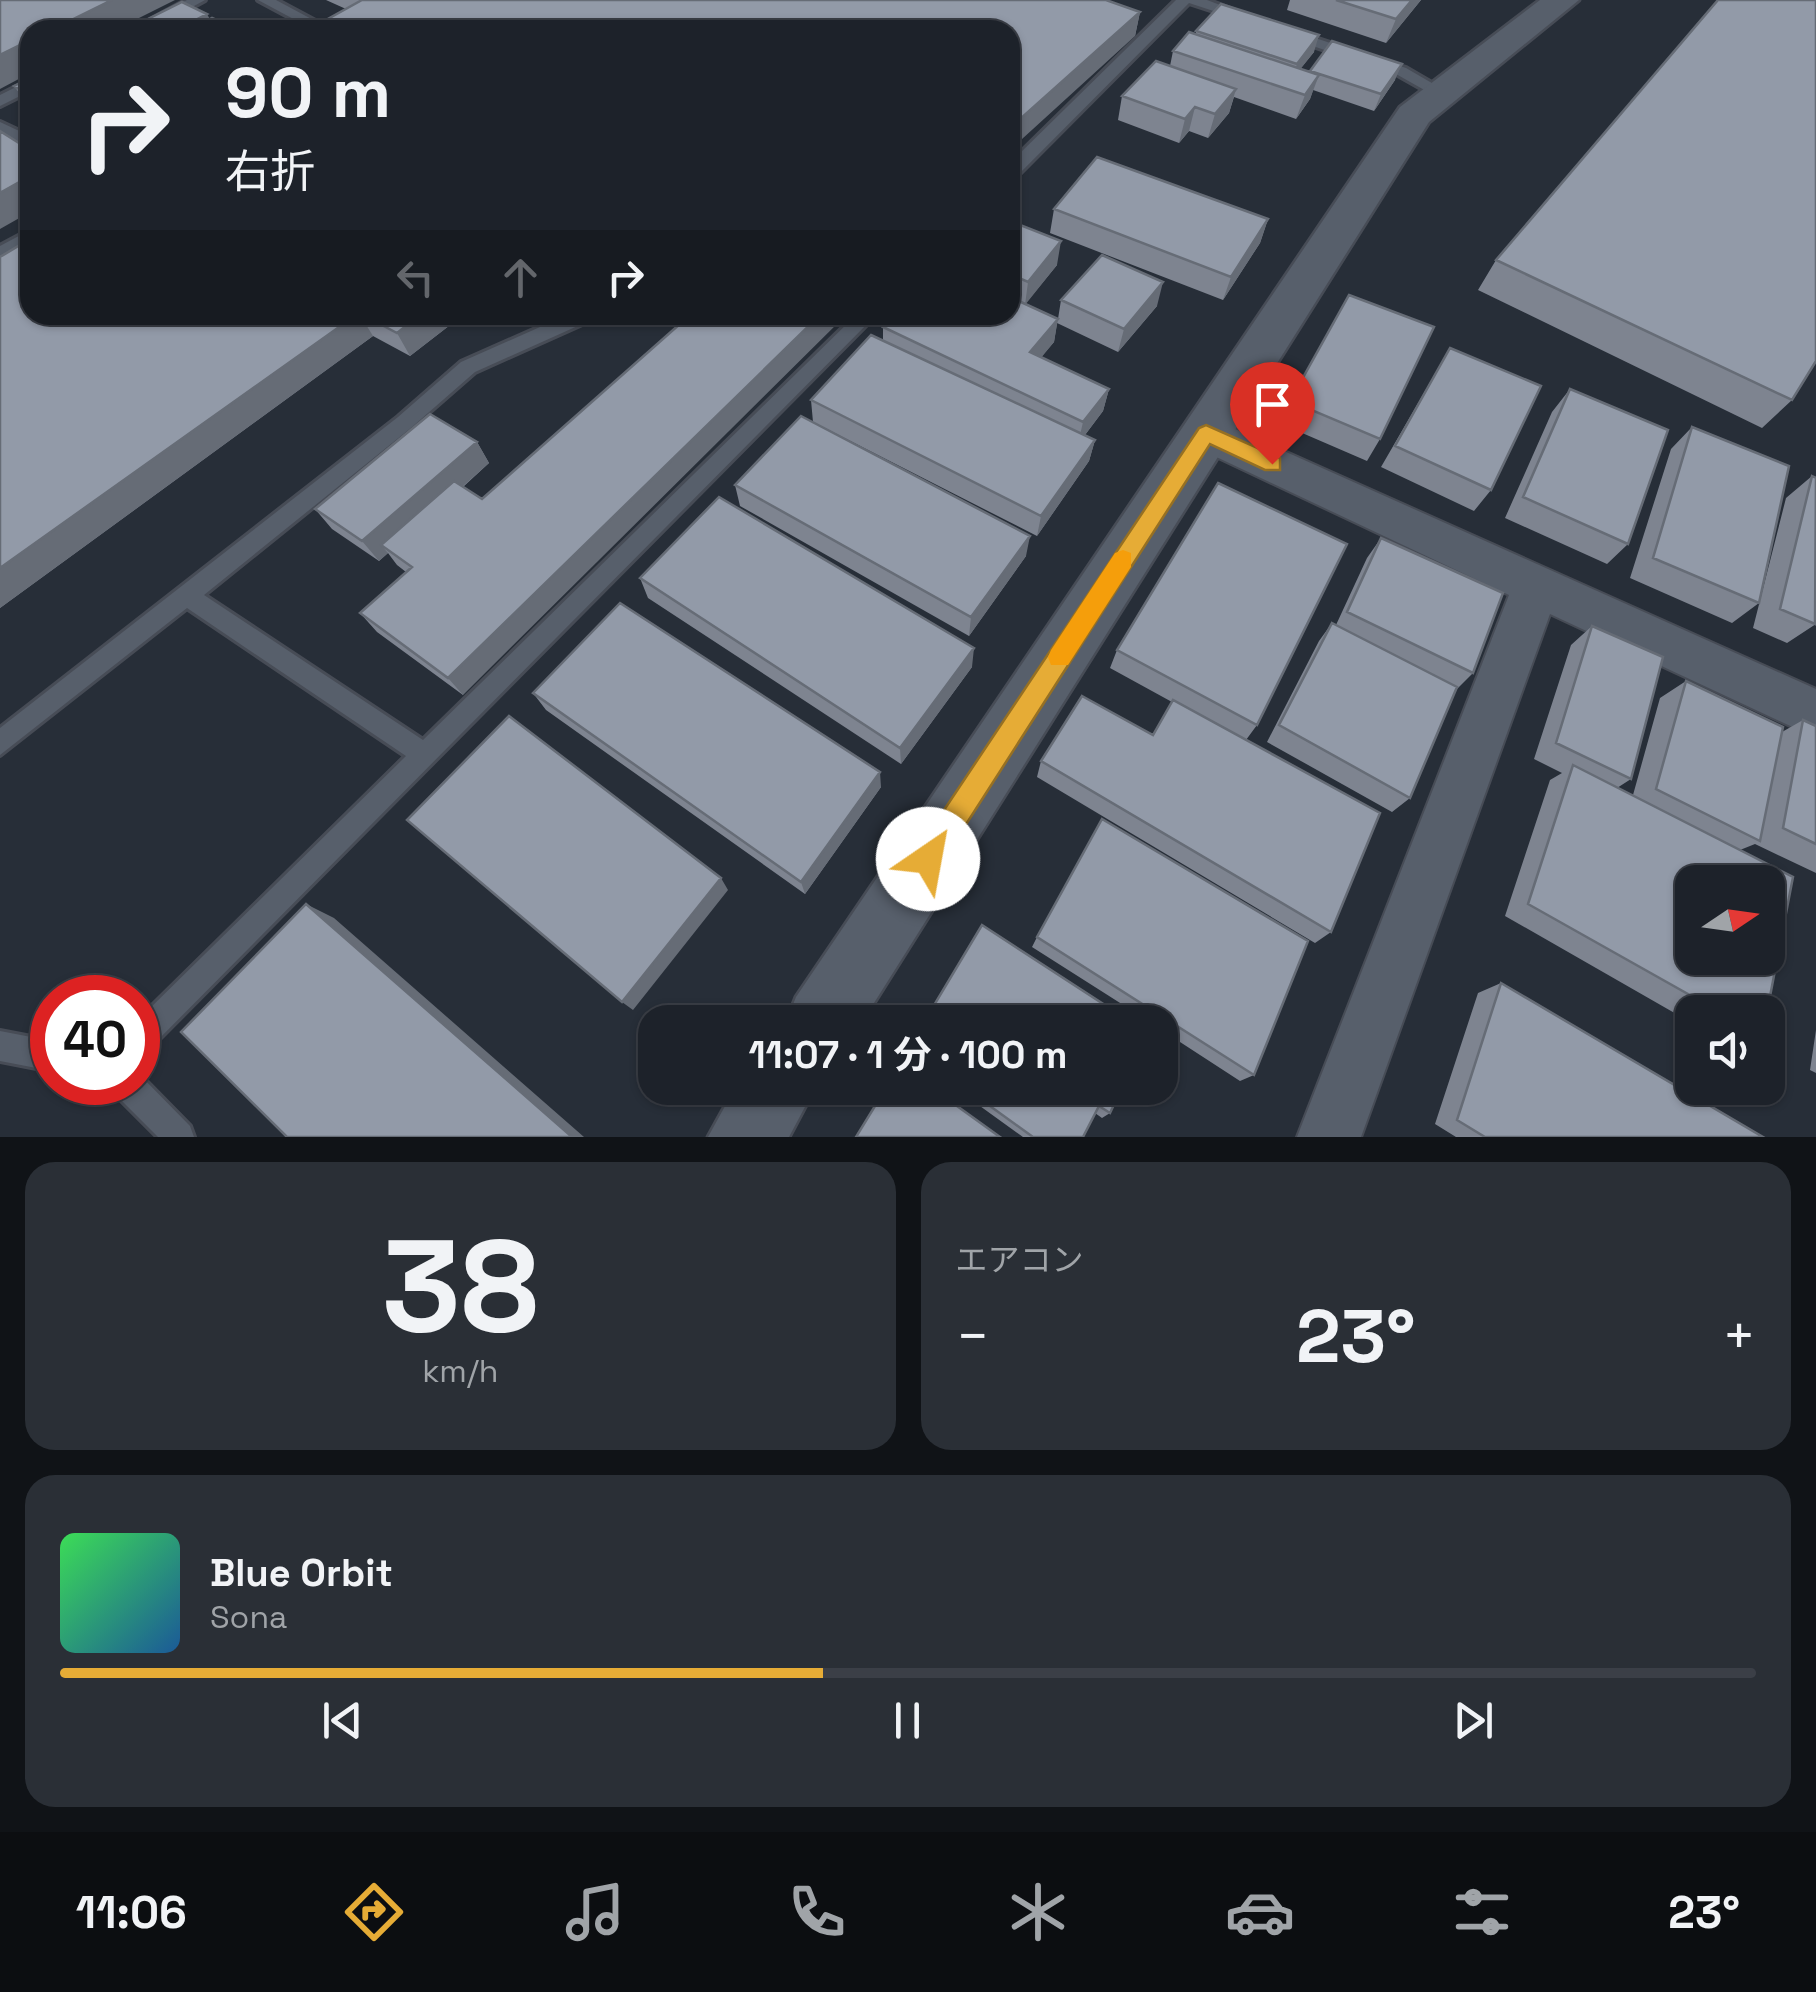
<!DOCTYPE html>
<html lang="ja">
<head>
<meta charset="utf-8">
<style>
  :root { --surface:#1d222a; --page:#2a2f36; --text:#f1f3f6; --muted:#a0a4a8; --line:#3b3f47; --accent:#e6ac36 }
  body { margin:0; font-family:"Space Grotesk","Noto Sans JP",sans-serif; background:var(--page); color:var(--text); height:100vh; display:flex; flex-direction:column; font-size:38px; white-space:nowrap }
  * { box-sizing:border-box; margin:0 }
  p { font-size:32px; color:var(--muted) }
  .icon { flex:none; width:55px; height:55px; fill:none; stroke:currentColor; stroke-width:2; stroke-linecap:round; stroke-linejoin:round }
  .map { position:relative; height:1137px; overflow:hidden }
  .sheet { display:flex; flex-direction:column; gap:25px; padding:25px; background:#101317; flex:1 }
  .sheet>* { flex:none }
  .banner { position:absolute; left:20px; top:20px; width:1000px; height:305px; border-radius:30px; box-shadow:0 2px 8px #0004,0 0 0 2px var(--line); background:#1d222a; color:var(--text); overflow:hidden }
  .needle { width:65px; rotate:77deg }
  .tools { position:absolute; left:1675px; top:865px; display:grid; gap:20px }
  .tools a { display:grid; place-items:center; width:110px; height:110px; border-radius:20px; background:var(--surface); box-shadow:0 2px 8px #0004,0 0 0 2px var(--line); font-size:50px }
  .speed { position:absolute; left:30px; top:975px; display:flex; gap:20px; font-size:50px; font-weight:700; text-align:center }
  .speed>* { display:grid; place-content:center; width:130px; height:130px; border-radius:50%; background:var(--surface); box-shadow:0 2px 8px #0004,0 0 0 2px var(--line); line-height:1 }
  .speed .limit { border:15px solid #d22; background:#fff; color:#111 }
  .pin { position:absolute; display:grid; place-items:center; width:85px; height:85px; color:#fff; margin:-102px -42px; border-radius:50% 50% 50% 0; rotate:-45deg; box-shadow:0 0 10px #0007 }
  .pin .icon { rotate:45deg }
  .me { position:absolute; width:110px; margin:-55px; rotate:33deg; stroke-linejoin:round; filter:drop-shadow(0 0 8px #0008) }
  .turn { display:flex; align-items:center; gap:35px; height:210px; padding:0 40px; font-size:45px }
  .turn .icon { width:130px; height:130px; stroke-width:2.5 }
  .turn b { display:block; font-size:70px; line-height:85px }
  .lanes { display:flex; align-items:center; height:95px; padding:0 40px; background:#0003; justify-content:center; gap:50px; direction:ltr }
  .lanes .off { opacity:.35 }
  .big { font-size:75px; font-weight:700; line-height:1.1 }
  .sheet .widget { flex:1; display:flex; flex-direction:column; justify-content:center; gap:15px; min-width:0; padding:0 35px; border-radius:30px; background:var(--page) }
  .sheet .dial { align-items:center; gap:0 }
  .dial b { font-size:130px; line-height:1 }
  .song { display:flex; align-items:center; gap:30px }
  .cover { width:120px; height:120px; border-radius:15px; background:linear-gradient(135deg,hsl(130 70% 55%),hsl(210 70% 35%)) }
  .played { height:10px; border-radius:5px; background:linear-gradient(90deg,var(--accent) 45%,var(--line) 45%) }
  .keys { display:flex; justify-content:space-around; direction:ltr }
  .heat { display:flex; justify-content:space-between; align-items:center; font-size:55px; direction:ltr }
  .sheet .tiles { flex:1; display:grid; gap:25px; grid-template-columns:1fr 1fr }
  .widget:last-child { grid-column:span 2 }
  .trip { position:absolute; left:638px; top:1005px; width:540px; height:100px; border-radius:30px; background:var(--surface); box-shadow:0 2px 8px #0004,0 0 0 2px var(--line); font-weight:700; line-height:100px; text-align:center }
  .menu { display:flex; height:160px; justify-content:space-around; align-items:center; background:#0c0e11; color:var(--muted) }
  .menu .icon { width:70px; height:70px }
  .menu .active { color:var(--accent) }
  .menu b { font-size:45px; color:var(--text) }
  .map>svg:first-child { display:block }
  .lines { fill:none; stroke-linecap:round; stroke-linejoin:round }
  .service-casing { stroke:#474c56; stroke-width:6 }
  .minor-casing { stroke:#474c56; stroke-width:4 }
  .tertiary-casing { stroke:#474c56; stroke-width:5 }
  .service { fill:#575f6b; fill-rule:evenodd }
  .minor { fill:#575f6b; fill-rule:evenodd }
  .tertiary { fill:#575f6b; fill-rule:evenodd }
  .wall { fill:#7e8490 }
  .shaded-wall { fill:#666c76 }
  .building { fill:#929aa8; stroke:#666c76; stroke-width:2.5; fill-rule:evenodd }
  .route { fill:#e6ac36; stroke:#967023; stroke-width:2.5 }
  .slow { fill:#f59e0b }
</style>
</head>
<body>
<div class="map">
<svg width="1816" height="1137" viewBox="0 0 1816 1137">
  <rect width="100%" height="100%" fill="#272e38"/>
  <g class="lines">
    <g class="service-casing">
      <path id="service" d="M187 0H205L150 30H132Z
        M258 0H276L332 30H314Z
        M1176 0H1207L1254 18 1247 22 1189 3 1016 177 1010 178V163Z
        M1291 30 1406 68 1449 93 1435 96 1396 74 1286 37 1284 34Z
        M30 80V91L0 106V95Z
        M0 122 30 136V148L0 133Z
        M30 230V244L0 260V246Z
        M567 315H593L591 320 475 372 412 427 204 595 423 740 856 315H876L148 1050 138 1054V1020L406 756 187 608 0 755V728L398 417 461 362Z
        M0 1031 52 1041V1071L0 1061Z
        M138 1073 190 1126 194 1137H158L114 1093 110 1082H138Z"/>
    </g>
    <g class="minor-casing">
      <path id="minor" d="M1206 416 1816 689V738L1550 614 1361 1137H1297L1509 595 1191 445 1184 433 1191 421Z"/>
    </g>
    <g class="tertiary-casing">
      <path id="tertiary" d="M1540 0H1579L1429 122 862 1022H786L796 997 1400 107Z
        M735 1088H815L789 1137H708Z"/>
    </g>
    <use href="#service" class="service"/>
    <use href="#minor" class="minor"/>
    <use href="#tertiary" class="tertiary"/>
  </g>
  <path class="wall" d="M326 0H1106L1140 12 1135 36 1010 30 346 9Z
    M1290 0H1421L1386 43 1287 10Z
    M1196 31 1314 52 1300 69 1309 72 1395 80 1374 111 1313 90 1310 99 1296 119 1234 97 1229 113 1208 138 1189 131 1179 143 1118 120 1122 96 1170 66 1173 51 1196 34Z
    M30 78V107L14 86Z
    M1054 209 1268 219 1260 243 1223 300 1050 233Z
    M1010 221 1057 265 1025 304 1058 319 1061 300 1157 306 1118 352 1057 323 1054 342 1041 357 1109 389 1103 411 1085 435 1095 440 1089 461 1037 536 813 422 811 400 883 340V327L962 322 1010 315Z
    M0 257 30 315H463L410 356 373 336 0 608Z
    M1496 260 1792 400 1762 428 1478 290Z
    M1450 348 1491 490 1474 511 1381 467Z
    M1570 389 1628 544 1607 564 1505 518 1552 412Z
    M1290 401 1380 439 1367 461 1279 423Z
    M1692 427 1759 603 1732 623 1630 578 1671 449Z
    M477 442 489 463 463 487V695L377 632 360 613 406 572 397 565 388 553 379 561 332 529 315 509Z
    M1812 476 1816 478V624L1787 643 1753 628 1786 498Z
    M735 485 1026 556 969 636 740 506Z
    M1381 538 1473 673 1456 690 1410 798 1392 812 1267 742 1319 641 1332 623 1336 625 1367 558Z
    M640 578 972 667 901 764 648 598Z
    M1592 626 1631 779 1617 788 1633 795 1660 698 1686 681 1782 732 1803 720 1816 726V873L1755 844 1740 850 1767 1012H1692V1023L1505 916 1550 780 1562 773 1534 759 1571 645Z
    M1117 650 1257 725 1246 740 1331 932 1315 943 1037 777 1041 761 1153 735 1172 702 1110 668Z
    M533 693 881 787 805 894 546 710Z
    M1037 937 1254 1075 1240 1081 1160 1029V1022H1150L1032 947Z
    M1501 983 1763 1137H1456L1435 1124 1478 993Z
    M1816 1030V1073L1810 1070Z
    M955 1088H1122L1110 1113 1102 1118 1095 1113 1083 1137H1023Z"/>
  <path class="shaded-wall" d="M112 0H175L115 30H51Z
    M1412 0H1421L1386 43 1396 19Z
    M1140 12 1135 36 1010 150V128Z
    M207 14 216 30H176Z
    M1319 35 1314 52 1291 81 1297 64Z
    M30 40V73L0 89V55Z
    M1402 64 1395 80 1374 111 1381 94Z
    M1319 75 1310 99 1296 119 1305 95Z
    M1236 89 1229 113 1208 138 1215 114Z
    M1195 107 1189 131 1179 143 1185 119Z
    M30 176V212L0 229V193Z
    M1268 219 1260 243 1223 300 1231 277Z
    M1061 241 1057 265 1025 305 1028 282Z
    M1163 282 1157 306 1118 352 1124 329Z
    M356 315H360L373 336 0 608V568Z
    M420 315H463L410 356 397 333Z
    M820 315H846L463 695 448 678Z
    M1058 319 1054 342 1027 375 1030 352Z
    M1109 389 1103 411 1078 444 1083 422Z
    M1095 440 1089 461 1037 536 1041 516Z
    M477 442 489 463 390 551 381 545 388 553 379 561 362 541Z
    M1030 536 1026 556 969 636 971 617Z
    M974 648 972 667 901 764 900 748Z
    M880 772 881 787 805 894 801 882Z
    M721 878 728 890 633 1010 622 1002Z
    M306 904 334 918 584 1137H572Z"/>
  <path class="building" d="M0 0H112L51 30H30V40L0 55Z
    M362 0H1106L1140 12 1010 128V30H308Z
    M1336 0H1412L1396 19Z
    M1718 0H1816V361L1792 400 1496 260Z
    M182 2 207 14 176 30H126Z
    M1221 4 1319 35 1297 64 1196 31Z
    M212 18 239 30H190Z
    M1189 32 1319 75 1305 95 1173 51Z
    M1332 41 1402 64 1381 94 1310 71Z
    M1156 61 1236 89 1215 114 1195 107 1185 119 1122 96Z
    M30 78V95L14 86Z
    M0 131 30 150V176L0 193Z
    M1097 157 1268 219 1231 277 1054 209Z
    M1010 221 1061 241 1028 282 1010 274Z
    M30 239V315H356L0 568V257Z
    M1102 255 1163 282 1124 329 1061 300Z
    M1349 295 1434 327 1380 439 1290 401Z
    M1010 297 1058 319 1030 352 1109 389 1083 422 883 327 894 315H947L962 322 968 315H1010Z
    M363 315H420L397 333Z
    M690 315H820L448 678 360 613 412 567 381 545 454 481 482 499Z
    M871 335 1095 440 1041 516 811 400Z
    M1450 348 1541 386 1491 490 1395 446Z
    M1570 389 1668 430 1628 544 1523 497Z
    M430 414 477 442 362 541 315 509Z
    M801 416 1030 536 971 617 735 485Z
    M1692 427 1789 466 1759 603 1653 558Z
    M1812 476 1816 478 1815 624 1780 609Z
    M1218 483 1347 544 1257 725 1117 650Z
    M719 497 974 648 900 748 640 578Z
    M1381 538 1503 593 1473 673 1347 612Z
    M620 603 880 772 801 882 533 693Z
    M1332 623 1457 687 1410 798 1279 725Z
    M1592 626 1663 657 1631 779 1556 743Z
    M1686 681 1783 727 1760 841 1656 789Z
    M1082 696 1153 735 1173 700 1380 813 1331 932 1041 761Z
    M509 716 721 878 622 1002 407 820Z
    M1803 720 1816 726V844L1783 828Z
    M1573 765 1793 877 1767 1012H1720L1528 904ZM1692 882H1768V958H1692Z
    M1102 819 1308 941 1254 1075 1037 937Z
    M306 904 572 1137H287L181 1032Z
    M982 925 1131 1022H924Z
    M1501 983 1763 1137H1485L1457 1120Z
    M886 1088H932L1000 1137H856Z
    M965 1088H1122L1110 1113 1099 1106 1083 1137H1033Z"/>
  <path class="route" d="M1206 425 1280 458V470H1265L1210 444 938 868 928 872 918 868 915 859 918 849 1199 428Z"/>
  <path class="slow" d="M1123 550 1131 553V567L1068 665H1051L1048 657 1051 650 1115 553Z"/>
</svg>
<div class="tools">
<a><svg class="needle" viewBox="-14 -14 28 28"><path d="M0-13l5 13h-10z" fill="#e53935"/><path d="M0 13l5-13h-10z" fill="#a0a4a8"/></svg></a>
<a><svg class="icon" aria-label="sound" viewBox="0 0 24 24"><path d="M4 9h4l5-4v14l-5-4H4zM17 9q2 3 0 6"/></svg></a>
</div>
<div class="speed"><div class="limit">40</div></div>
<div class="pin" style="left:1272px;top:464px;background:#d93025"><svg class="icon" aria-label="arrive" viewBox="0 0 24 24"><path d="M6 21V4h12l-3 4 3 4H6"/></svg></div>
<svg class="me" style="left:928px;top:859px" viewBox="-20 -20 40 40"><circle r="19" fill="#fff"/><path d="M0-13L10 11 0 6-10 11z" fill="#e6ac36"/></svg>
<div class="trip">11:07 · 1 分 · 100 m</div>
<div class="banner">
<div class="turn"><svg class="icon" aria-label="right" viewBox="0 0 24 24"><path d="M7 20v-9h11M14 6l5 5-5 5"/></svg><div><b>90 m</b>右折</div></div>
<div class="lanes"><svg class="icon off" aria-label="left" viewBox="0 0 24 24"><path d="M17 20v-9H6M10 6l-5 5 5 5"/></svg><svg class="icon off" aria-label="ahead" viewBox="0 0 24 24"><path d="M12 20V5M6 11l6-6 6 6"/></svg><svg class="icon" aria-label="right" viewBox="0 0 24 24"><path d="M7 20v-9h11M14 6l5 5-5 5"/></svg></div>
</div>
</div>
<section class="sheet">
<div class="tiles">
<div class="widget dial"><b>38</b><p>km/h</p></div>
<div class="widget"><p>エアコン</p>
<div class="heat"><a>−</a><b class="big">23°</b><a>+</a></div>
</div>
<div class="widget">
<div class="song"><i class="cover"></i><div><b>Blue Orbit</b><p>Sona</p></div></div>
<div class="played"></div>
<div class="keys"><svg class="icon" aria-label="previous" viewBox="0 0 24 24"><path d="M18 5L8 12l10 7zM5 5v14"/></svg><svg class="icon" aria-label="pause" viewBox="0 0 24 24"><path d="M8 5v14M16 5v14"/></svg><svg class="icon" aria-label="next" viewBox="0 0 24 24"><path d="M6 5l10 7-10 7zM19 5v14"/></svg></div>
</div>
</div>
</section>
<nav class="menu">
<b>11:06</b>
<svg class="icon active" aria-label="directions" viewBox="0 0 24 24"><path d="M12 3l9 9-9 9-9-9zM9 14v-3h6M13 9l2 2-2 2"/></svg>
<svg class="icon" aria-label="music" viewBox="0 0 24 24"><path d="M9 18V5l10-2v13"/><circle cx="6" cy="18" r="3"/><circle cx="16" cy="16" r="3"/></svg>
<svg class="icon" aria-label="phone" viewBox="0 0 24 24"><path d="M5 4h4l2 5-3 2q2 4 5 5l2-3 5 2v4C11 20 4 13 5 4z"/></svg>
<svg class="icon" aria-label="climate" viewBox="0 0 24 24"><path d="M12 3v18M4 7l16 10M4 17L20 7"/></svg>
<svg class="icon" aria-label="car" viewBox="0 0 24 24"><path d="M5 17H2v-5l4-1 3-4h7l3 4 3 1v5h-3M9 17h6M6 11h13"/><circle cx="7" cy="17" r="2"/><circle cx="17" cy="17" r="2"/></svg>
<svg class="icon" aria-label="filters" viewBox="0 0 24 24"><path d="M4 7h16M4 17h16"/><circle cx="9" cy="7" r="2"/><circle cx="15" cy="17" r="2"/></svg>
<b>23°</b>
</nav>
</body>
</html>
